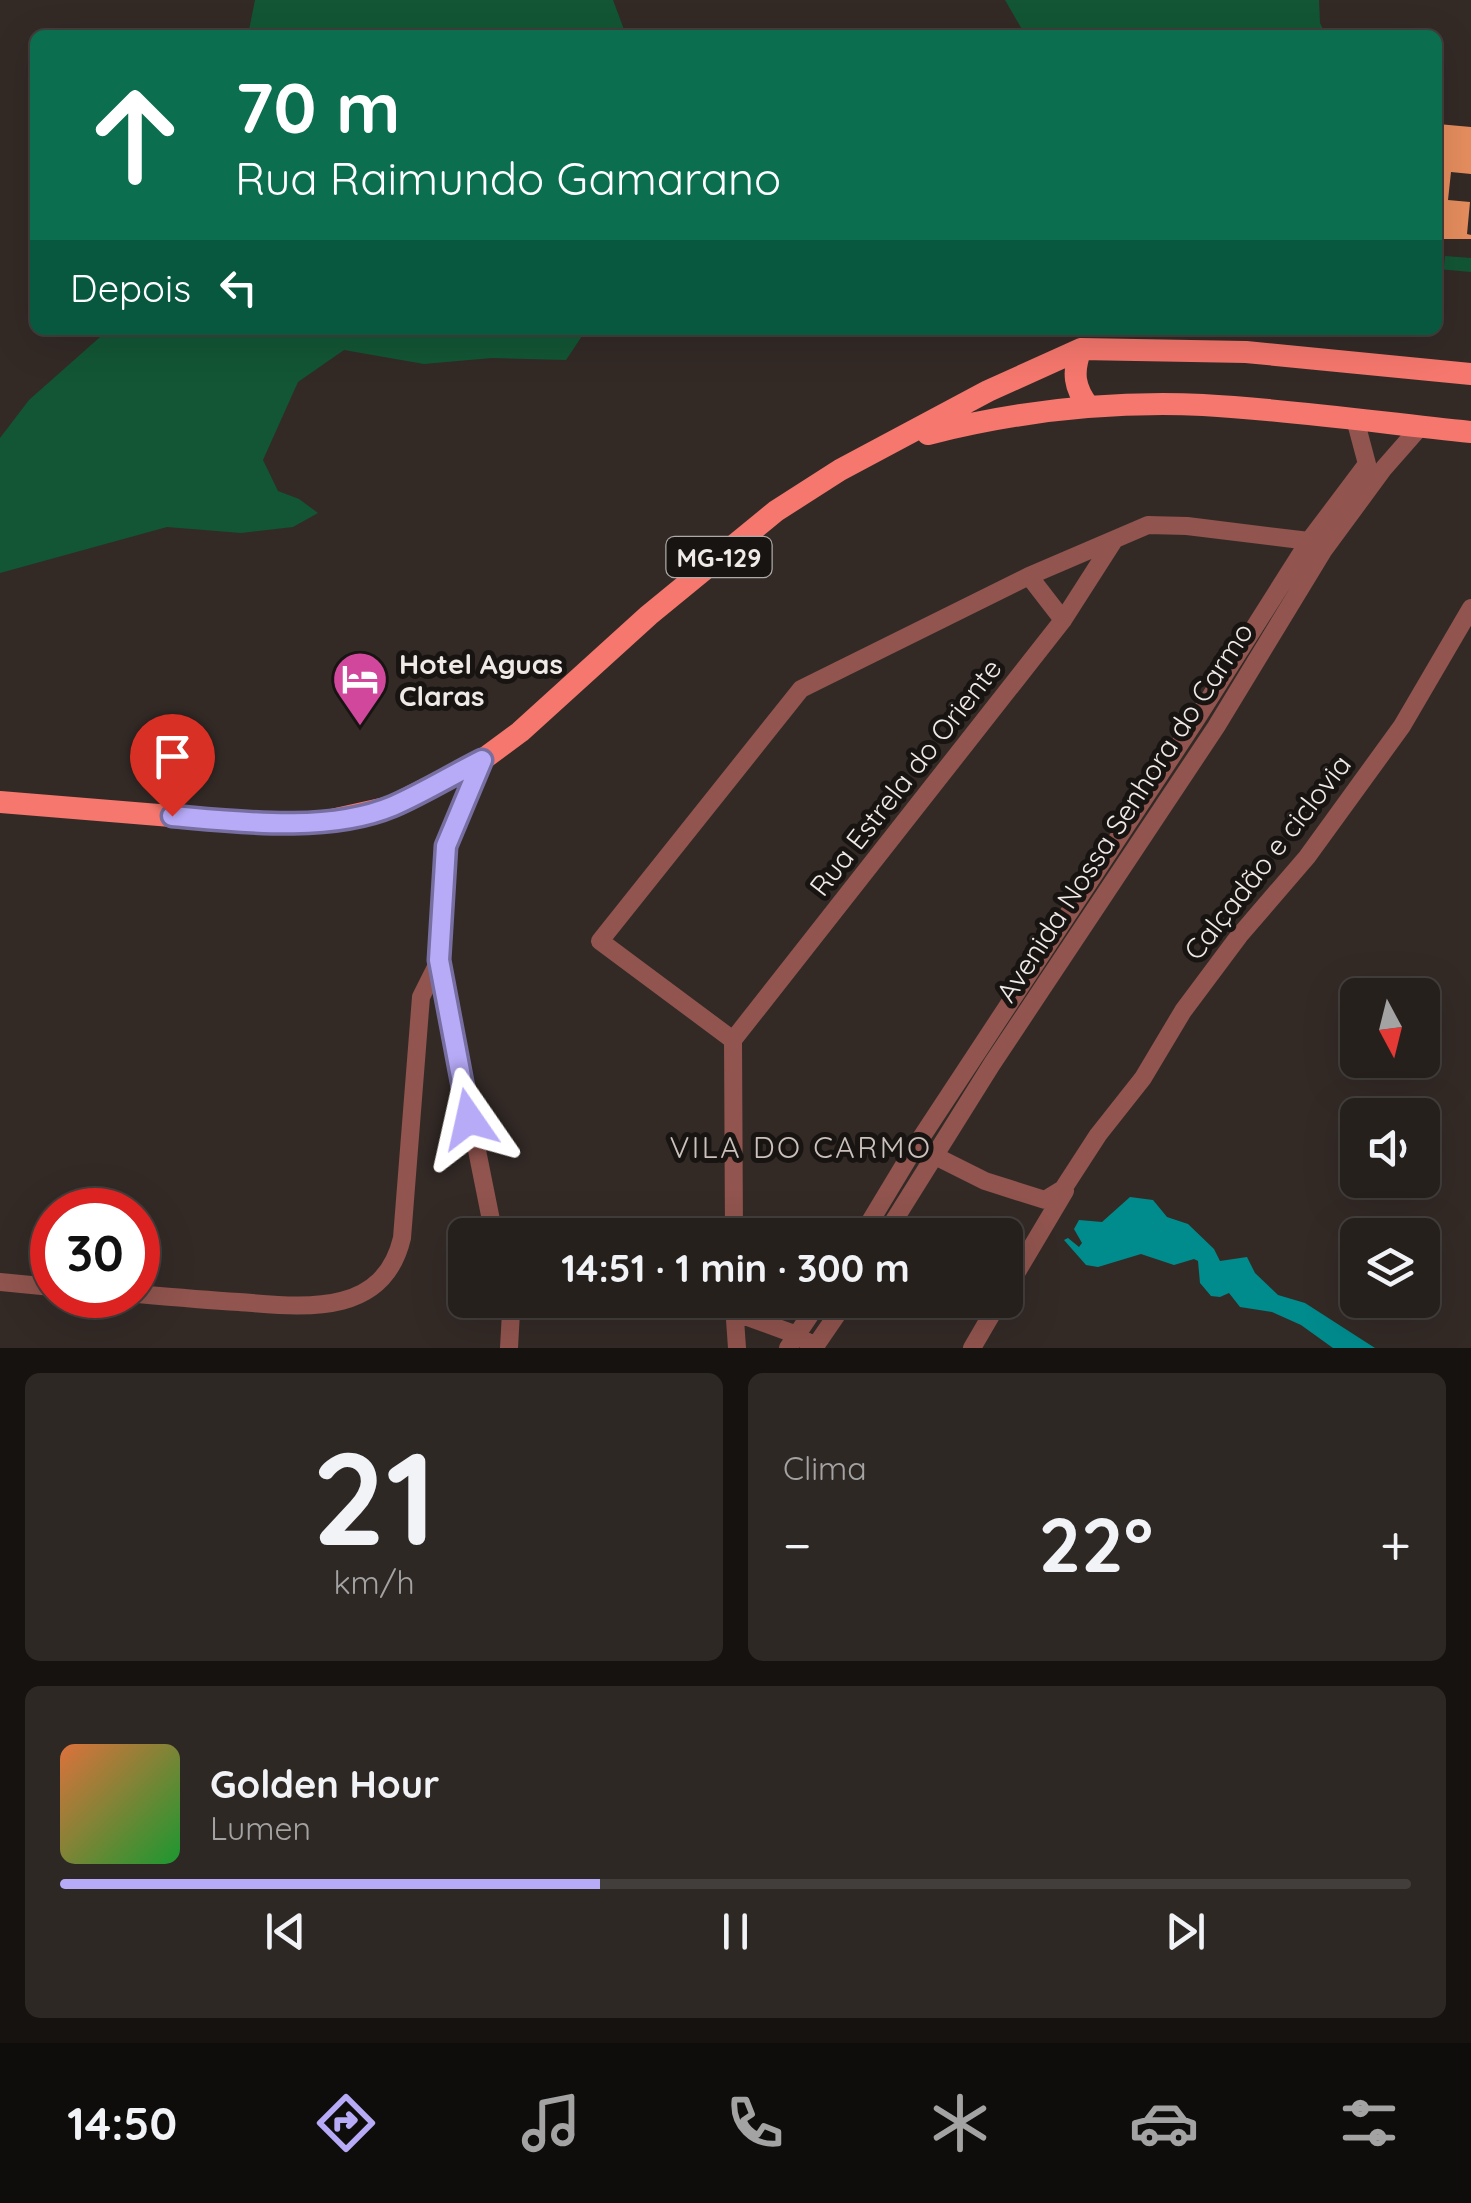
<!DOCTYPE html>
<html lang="pt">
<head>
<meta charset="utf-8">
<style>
  :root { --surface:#26201c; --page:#2e2825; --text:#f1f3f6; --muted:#a4a3a3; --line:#423e3b; --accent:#b7abf8 }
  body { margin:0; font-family:Quicksand,sans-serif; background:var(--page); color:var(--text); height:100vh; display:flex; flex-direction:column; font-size:38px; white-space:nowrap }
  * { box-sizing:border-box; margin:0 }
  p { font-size:32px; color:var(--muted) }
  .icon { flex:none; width:55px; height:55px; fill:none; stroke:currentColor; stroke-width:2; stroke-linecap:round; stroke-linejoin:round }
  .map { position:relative; height:1348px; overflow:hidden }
  .drawer { display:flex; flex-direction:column; gap:25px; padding:25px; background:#15120f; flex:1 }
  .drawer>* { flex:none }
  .top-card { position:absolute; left:30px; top:30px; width:1412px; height:305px; border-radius:15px; box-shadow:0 10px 40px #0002,0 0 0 2px var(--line); background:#0b6e4f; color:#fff; overflow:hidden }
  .needle { width:65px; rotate:173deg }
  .fabs { position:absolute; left:1340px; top:978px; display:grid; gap:20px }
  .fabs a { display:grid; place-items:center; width:100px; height:100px; border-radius:15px; background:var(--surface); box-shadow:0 10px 40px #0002,0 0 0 2px var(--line); font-size:50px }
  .speed { position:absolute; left:30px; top:1188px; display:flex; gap:20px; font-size:50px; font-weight:700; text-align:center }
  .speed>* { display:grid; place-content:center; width:130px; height:130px; border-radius:50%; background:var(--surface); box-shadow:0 10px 40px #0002,0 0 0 2px var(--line); line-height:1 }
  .speed .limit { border:15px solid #d22; background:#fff; color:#111 }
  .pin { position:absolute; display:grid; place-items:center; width:85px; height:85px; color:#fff; margin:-102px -42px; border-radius:50% 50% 50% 0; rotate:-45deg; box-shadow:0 0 10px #0007 }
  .pin .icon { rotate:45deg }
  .me { position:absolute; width:110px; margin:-55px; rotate:349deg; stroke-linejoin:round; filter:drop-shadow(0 0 8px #0008) }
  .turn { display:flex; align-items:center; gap:35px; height:210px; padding:0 40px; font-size:45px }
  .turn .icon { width:130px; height:130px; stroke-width:2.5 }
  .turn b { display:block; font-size:70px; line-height:85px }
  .then { display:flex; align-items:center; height:95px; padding:0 40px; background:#0003; gap:20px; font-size:38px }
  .big { font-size:75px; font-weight:700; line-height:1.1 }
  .drawer .tile { flex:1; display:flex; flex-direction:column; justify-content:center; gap:15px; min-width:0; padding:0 35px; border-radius:15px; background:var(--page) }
  .drawer .dial { align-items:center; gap:0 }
  .dial b { font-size:130px; line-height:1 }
  .song { display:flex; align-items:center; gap:30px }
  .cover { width:120px; height:120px; border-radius:15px; background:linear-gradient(135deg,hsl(20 70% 55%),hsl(130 70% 35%)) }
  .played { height:10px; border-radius:5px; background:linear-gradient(90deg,var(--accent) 40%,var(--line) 40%) }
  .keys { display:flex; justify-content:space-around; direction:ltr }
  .heat { display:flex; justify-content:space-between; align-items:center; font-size:55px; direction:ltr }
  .drawer .tiles { flex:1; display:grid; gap:25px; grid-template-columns:1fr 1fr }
  .tile:last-child { grid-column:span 2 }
  .trip { position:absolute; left:448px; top:1218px; width:575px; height:100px; border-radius:15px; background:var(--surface); box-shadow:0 10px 40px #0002,0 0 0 2px var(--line); font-weight:700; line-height:100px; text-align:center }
  .dock { display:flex; height:160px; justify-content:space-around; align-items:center; background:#0f0d0b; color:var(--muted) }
  .dock .icon { width:70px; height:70px }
  .dock .active { color:var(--accent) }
  .dock b { font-size:45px; color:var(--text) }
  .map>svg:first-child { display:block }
  .green { fill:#125635 }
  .water { fill:#008b8d }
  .building { fill:#e58d5e }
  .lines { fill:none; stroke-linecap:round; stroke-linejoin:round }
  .minor { stroke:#91544e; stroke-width:18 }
  .major { stroke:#f5776d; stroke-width:22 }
  .route-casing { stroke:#776fa1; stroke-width:25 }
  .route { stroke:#b7abf8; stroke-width:18 }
  .labels { text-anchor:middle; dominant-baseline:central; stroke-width:10; stroke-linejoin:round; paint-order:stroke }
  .shield { fill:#171412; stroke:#aea9a7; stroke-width:2.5 }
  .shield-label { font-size:25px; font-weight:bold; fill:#efe9e7 }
  .poi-label { font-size:28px; font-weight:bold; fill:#efe9e7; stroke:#171412; text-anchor:start }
  .street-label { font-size:28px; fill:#efe9e7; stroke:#171412 }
  .neighbourhood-label { font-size:30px; letter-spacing:2.5px; fill:#cbc0bb; stroke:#171412 }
</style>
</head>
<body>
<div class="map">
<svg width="1471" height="1348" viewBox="0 0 1471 1348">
  <rect width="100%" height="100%" fill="#332a26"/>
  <path class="green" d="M255 0H613L626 35H248Z
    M1005 0H1319L1320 23 1326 35H1063L1023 31Z
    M1445 256 1471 258V272L1438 269V266H1444Z
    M108 330H586L566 360 492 358 424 364 344 350 298 382 263 460 278 491 299 499 318 513 293 527 241 533 167 527 0 573V438L29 400Z"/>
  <path class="water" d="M1130 1197 1153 1200 1167 1217 1188 1224 1214 1249 1220 1261 1247 1257 1255 1273 1278 1295 1305 1303 1375 1348H1333L1301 1325 1272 1312 1240 1307 1229 1293 1220 1297 1211 1296 1200 1283 1198 1261 1194 1259 1174 1265 1141 1254 1098 1267 1086 1265 1064 1240 1068 1238 1079 1247 1082 1243 1074 1229 1079 1220 1102 1222Z"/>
  <path class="building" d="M1438 124 1471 127V174L1451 172 1448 200 1470 202 1467 234 1471 235V239H1438Z"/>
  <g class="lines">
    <path class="minor" d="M1029 576 1063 620
      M439 961 494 1235
      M733 1040 600 941 801 689 1029 576 1148 525 1187 526 1309 541 1323 551
      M733 1040 1063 620 1113 542
      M733 1040 734 1235
      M929 1153 985 1181 1045 1200 1063 1189 1098 1135 1143 1078 1183 1011 1239 936 1307 857 1402 726 1471 608
      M862 1235 915 1147 1197 718 1309 541 1367 464 1355 419
      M885 1235 992 1064 1216 727 1323 551 1384 468 1420 427
      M0 1282 52 1287
      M1005 1292 1065 1191
      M138 1294C171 1297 205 1300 239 1302 303 1307 383 1318 402 1238L421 997 439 961 446 846 482 760
      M509 1300 511 1312 509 1348
      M734 1305 737 1348
      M734 1312 797 1335 815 1347
      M788 1348 820 1300
      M814 1348 847 1300
      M972 1348 1000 1300"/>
    <path class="major" d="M1081 349C1072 372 1074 388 1089 407
      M928 434C1018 411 1111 401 1203 405 1293 410 1382 423 1471 432
      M0 802 244 822 318 823 390 807 482 760 520 732 649 615 776 511 840 470 988 391 1081 349 1246 352 1471 374"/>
  </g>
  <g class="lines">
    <g class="route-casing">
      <path id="route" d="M172 816C240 822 329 833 393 806 423 793 452 775 482 760L446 846 439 960 469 1119"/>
    </g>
    <use href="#route" class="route"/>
  </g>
  <defs>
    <g id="hotel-pin" transform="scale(2.875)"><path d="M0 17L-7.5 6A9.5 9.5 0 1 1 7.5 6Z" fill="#d1479c" stroke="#171412"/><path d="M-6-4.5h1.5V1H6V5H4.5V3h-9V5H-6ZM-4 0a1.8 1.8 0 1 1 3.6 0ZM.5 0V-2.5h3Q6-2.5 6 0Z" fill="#fff"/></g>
  </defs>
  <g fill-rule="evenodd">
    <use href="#hotel-pin" x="360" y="679"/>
  </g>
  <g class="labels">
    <rect class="shield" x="666.5" y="537" width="105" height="40" rx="8"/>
    <g class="shield-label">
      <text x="719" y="557">MG-129</text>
    </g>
    <g class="poi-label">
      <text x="399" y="663">Hotel Aguas<tspan x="399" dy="32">Claras</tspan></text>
    </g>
    <g class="street-label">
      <text transform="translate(905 777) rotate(-52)">Rua Estrela do Oriente</text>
      <text transform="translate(1124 812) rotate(-57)">Avenida Nossa Senhora do Carmo</text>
      <text transform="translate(1267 857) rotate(-52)">Calçadão e ciclovia</text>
    </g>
    <g class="neighbourhood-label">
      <text x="801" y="1147">VILA DO CARMO</text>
    </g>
  </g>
</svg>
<div class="fabs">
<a><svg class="needle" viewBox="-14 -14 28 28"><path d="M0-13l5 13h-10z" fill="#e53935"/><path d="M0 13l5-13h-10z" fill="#a4a3a3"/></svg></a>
<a><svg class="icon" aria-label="sound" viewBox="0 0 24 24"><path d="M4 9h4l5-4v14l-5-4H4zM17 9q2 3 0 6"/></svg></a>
<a><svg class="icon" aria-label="layers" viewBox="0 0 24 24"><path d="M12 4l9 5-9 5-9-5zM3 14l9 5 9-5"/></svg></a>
</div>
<div class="speed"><div class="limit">30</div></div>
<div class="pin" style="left:172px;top:816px;background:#d93025"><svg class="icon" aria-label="arrive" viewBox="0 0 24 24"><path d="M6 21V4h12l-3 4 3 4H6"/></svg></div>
<svg class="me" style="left:469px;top:1119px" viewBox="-20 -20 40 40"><path d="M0-17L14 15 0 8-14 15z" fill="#b7abf8" stroke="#fff" stroke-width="4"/></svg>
<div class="trip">14:51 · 1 min · 300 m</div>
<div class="top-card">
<div class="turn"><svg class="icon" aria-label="ahead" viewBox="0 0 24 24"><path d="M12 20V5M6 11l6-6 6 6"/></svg><div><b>70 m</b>Rua Raimundo Gamarano</div></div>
<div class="then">Depois<svg class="icon" aria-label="left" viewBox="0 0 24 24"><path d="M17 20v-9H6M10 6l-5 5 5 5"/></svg></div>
</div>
</div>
<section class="drawer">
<div class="tiles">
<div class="tile dial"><b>21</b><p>km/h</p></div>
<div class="tile"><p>Clima</p>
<div class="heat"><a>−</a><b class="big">22°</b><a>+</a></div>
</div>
<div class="tile">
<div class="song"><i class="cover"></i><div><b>Golden Hour</b><p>Lumen</p></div></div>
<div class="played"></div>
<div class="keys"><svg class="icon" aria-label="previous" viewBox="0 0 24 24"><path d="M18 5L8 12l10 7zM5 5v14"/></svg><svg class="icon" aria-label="pause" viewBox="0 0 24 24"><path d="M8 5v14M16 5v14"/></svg><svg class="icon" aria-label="next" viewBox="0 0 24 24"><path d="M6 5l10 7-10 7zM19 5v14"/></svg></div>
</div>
</div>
</section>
<nav class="dock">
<b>14:50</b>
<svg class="icon active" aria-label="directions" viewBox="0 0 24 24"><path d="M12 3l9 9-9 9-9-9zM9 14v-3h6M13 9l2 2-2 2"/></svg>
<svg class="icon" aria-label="music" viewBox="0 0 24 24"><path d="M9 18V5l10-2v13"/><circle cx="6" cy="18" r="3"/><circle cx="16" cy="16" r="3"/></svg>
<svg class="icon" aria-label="phone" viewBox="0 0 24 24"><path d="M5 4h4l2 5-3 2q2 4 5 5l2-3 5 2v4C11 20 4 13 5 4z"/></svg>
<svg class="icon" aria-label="climate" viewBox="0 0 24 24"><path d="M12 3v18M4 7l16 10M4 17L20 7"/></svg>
<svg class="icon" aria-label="car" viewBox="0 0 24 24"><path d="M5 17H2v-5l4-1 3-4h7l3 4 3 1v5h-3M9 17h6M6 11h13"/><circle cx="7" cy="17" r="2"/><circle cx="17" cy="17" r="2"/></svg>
<svg class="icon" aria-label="filters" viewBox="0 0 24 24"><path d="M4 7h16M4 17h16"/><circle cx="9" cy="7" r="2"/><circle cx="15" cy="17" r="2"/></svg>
</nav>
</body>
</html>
